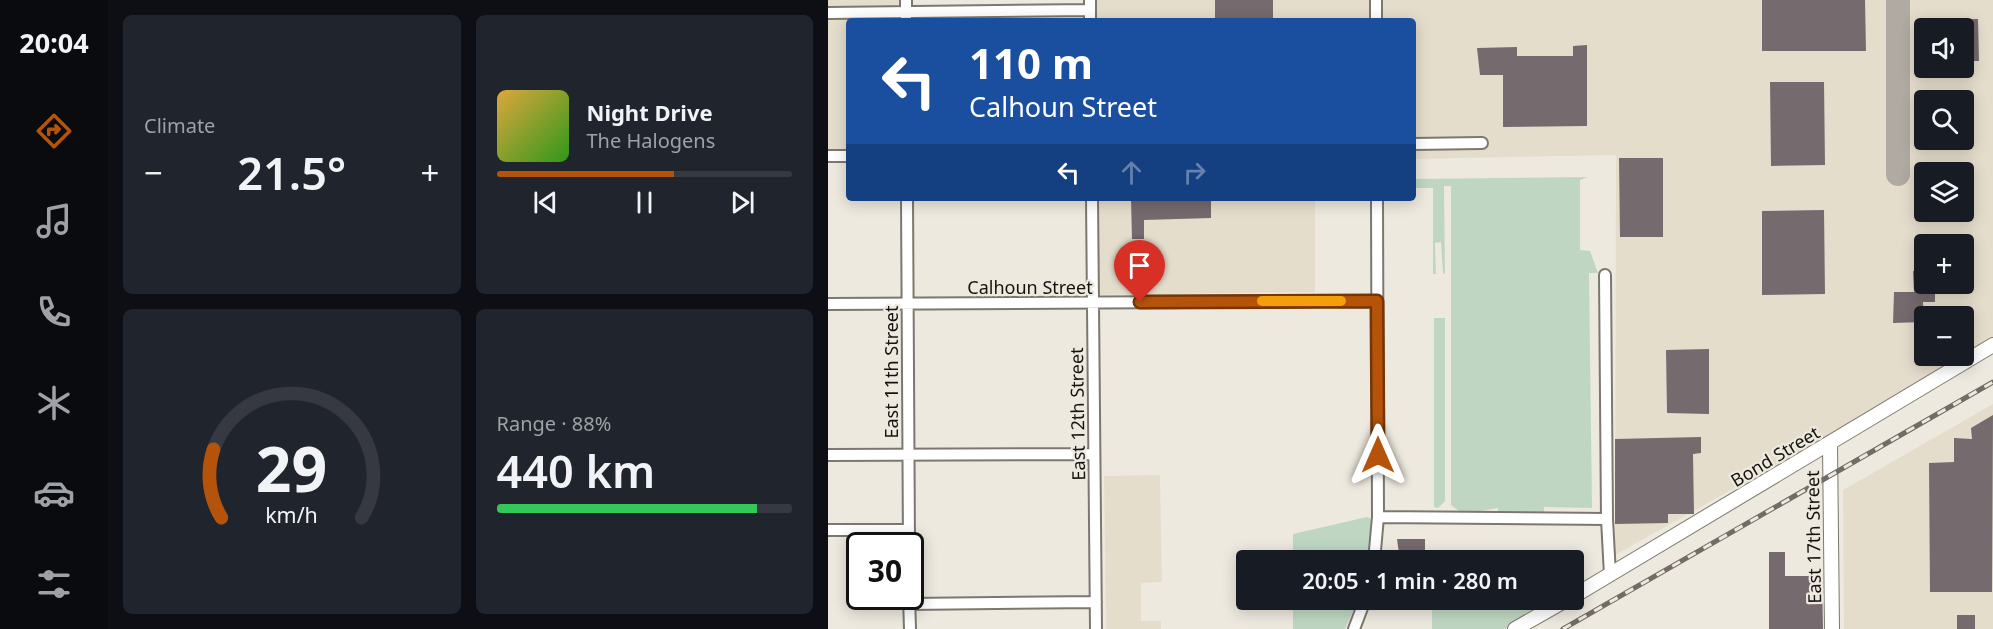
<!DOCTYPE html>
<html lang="en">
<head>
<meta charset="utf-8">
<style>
  :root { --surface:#171b24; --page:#20242c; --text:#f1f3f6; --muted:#9ea1a6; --line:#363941; --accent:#b45309 }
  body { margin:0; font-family:"Noto Sans",sans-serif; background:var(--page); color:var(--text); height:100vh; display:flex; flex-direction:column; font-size:22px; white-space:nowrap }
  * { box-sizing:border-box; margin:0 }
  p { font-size:20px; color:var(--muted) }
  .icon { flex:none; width:33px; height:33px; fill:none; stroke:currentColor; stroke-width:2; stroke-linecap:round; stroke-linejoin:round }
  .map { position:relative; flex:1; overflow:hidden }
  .panel { display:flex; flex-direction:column; gap:15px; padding:15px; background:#0d0f14; width:720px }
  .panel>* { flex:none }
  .top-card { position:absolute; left:18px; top:18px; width:570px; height:183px; border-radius:6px; box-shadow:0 3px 15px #0003; background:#1a4fa0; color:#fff; overflow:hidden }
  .buttons { position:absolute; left:1086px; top:18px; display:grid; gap:12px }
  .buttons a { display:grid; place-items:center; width:60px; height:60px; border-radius:6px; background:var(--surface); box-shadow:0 3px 15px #0003; font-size:30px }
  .speed { position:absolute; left:18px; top:532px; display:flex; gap:12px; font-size:30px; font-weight:700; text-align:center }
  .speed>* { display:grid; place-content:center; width:78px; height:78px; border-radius:50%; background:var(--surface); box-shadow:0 3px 15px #0003; line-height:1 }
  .speed .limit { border:3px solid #111; border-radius:9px; background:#fff; color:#111 }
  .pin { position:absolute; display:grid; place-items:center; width:51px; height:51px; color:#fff; margin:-62px -26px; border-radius:50% 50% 50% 0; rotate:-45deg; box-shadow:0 0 6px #0007 }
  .pin .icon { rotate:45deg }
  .me { position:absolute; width:66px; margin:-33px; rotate:0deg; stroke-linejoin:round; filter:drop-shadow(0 0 4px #0008) }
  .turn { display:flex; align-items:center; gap:21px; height:126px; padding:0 24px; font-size:27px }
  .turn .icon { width:78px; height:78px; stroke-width:2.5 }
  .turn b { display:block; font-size:42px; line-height:51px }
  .lanes { display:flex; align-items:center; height:57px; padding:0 24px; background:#0003; justify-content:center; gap:30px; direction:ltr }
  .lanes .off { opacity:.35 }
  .big { font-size:45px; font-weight:600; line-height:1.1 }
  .panel .widget { flex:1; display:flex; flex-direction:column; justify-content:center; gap:9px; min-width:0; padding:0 21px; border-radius:9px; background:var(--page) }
  .panel .dial { align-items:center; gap:0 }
  .dial svg { height:156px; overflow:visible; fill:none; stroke:var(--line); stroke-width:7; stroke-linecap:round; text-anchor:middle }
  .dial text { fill:var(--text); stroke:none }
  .song { display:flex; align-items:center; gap:18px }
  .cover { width:72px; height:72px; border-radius:9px; background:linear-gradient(135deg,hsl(40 70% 55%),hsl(110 70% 35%)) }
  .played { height:6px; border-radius:3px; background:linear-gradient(90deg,var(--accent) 60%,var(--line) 60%) }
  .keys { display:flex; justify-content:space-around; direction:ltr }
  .heat { display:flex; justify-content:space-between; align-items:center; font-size:33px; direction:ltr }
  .charge { height:9px; border-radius:4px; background:linear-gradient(90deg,#34c759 88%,var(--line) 0) }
  .panel .tiles { flex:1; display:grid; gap:15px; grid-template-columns:repeat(2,1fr) }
  .trip { position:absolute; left:408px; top:550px; width:348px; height:60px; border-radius:6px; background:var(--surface); box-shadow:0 3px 15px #0003; font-weight:600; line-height:60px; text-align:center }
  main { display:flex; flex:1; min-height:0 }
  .tab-bar { display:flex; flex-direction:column; width:108px; justify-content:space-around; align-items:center; background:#090b0e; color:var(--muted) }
  .tab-bar .icon { width:42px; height:42px }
  .tab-bar .on { color:var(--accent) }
  .tab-bar b { font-size:27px; color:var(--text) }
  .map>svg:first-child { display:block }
  .built { fill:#e5ddcc; fill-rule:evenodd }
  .green { fill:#bfd7c2 }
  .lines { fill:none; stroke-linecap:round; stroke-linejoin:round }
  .taxiway { stroke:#afaba3; stroke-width:24 }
  .building { fill:#756a6e }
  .minor-casing { stroke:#7c786f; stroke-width:14 }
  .tertiary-casing { stroke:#7c786f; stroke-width:16 }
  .minor { stroke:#fff; stroke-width:10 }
  .tertiary { stroke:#fff; stroke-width:14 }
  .rail-casing { stroke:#706d67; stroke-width:5 }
  .rail { stroke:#eee9df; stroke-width:3; stroke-dasharray:9; stroke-linecap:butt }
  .route-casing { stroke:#753606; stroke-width:15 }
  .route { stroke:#b45309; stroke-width:10 }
  .slow { stroke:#f59e0b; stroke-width:10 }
  .labels { text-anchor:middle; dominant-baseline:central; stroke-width:4.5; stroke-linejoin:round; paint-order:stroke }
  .street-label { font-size:18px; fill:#151310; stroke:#eee9df }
</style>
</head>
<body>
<main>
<nav class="tab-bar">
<b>20:04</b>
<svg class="icon on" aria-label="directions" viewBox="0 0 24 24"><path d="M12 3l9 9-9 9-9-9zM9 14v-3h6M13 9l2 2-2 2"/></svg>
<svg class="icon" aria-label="music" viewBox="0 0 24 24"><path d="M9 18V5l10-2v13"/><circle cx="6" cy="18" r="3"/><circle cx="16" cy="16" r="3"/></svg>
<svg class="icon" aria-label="phone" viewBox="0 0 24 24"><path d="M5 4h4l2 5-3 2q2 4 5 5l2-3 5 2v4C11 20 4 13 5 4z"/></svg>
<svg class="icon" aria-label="climate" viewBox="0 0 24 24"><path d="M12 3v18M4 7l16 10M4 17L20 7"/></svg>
<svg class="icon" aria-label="car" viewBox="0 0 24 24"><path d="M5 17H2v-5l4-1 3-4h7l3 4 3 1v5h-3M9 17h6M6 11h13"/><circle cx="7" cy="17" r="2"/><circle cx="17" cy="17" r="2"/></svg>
<svg class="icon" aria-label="filters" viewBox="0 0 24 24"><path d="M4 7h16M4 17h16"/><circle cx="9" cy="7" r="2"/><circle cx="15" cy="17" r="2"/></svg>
</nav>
<section class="panel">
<div class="tiles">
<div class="widget"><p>Climate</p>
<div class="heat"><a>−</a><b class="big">21.5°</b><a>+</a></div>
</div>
<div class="widget">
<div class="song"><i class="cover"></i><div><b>Night Drive</b><p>The Halogens</p></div></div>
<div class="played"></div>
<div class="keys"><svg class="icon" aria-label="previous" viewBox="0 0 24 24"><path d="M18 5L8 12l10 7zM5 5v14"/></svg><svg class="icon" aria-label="pause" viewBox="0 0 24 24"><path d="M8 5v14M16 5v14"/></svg><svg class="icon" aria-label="next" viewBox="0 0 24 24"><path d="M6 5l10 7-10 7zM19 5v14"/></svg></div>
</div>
<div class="widget dial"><svg viewBox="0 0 100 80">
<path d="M14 69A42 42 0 1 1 86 69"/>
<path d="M14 69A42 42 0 0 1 10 34" stroke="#b45309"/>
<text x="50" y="56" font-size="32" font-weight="700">29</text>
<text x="50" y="72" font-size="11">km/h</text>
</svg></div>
<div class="widget"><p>Range · 88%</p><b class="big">440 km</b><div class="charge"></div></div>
</div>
</section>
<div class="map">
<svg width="1165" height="629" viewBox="0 0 1165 629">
  <rect width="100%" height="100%" fill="#eee9df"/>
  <path class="built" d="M0 0H72V21H21V152H0Z
    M268 0H1165V338L1136 355V316H1096V356H1135L1003 434 787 555 788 155 585 159V21H268ZM1096 28H1136V68H1096ZM1096 100H1136V140H1096ZM1096 172H1136V212H1096ZM1096 244H1136V284H1096Z
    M268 198H487V292L268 295Z
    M1165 404V629H1016L1015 490Z
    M332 475 334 582 313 583V621H333V629H278L276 476Z"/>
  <path class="green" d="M760 177 752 180V250L762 251 770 273H761L764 508 716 507V513H670V508L635 514 623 505V186H616L617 273 615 274 613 242 607 243 608 274H605V188H585V179Z
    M606 318H617V501L610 508 606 507Z
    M539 517 543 519 539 561H465V534Z
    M465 600H530L517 629H465Z
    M604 600H727L677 629H604Z"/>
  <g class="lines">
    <path class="taxiway" d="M1070 0V174"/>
  </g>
  <path class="building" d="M387 0H445V21H387Z
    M934 0H1037L1038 51H934Z
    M1150 19 1151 61H1136V28H1091V20Z
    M759 45V126L675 127V75H652L649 48 689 47V56H745V46Z
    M942 82H996L997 165 943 166Z
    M791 158H835V237H792Z
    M303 198H383V218L316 220V239H304Z
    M996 210 997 294 934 295V211Z
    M1096 270V284H1117V292H1107V302H1095L1096 322 1065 323 1066 292H1086L1085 271Z
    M881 349V414L839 413 838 350Z
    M1165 415 1164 592H1102L1101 463 1126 462V438L1144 439 1143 428Z
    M873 437V453L865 454 866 514H840V523L787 524V439Z
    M569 539H597V561H572Z
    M941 552H957V576H994L995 629H941Z
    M1129 615H1147V629H1129Z"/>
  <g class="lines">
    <g class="minor-casing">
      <path id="minor" d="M78 0V21
        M262 0V21
        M548 0V21
        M0 13 262 10
        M585 144 654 143
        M0 156H21
        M79 198 81 546
        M264 198 268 629
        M0 304 549 301
        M0 455 266 454
        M550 517 779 519 777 275
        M779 519 782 575
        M0 530H81
        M546 561 550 517 549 198
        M81 597 82 629
        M81 604 268 602
        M526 629 537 600"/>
    </g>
    <g class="tertiary-casing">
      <path id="tertiary" d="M1002 444 1004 629
        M746 596 1165 345
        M687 629 738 600"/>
    </g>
    <use href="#minor" class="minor"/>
    <use href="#tertiary" class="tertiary"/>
    <g class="rail-casing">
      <path id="rail" d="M735 629 1165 382"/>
    </g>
    <use href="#rail" class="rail"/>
  </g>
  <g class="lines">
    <g class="route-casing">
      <path id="route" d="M312 302 549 301 550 455"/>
    </g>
    <use href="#route" class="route"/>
    <path class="slow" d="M434 301H513"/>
  </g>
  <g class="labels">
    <g class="street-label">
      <text x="202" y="287">Calhoun Street</text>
      <text transform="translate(63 372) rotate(-90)">East 11th Street</text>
      <text transform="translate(249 414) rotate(-91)">East 12th Street</text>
      <text transform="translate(947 456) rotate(-31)">Bond Street</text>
      <text transform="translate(985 537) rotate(-91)">East 17th Street</text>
    </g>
  </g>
</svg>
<div class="buttons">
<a><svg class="icon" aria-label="sound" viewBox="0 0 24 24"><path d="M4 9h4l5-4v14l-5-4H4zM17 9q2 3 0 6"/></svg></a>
<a><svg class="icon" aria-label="search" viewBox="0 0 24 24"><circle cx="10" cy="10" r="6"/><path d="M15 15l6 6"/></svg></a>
<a><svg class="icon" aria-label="layers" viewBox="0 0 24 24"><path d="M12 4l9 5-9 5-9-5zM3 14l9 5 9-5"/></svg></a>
<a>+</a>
<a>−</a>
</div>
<div class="speed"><div class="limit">30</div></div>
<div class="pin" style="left:312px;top:302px;background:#d93025"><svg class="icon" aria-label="arrive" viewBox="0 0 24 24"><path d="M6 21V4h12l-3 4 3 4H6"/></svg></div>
<svg class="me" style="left:550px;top:455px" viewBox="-20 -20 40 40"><path d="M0-17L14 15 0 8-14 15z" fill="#b45309" stroke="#fff" stroke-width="4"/></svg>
<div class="trip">20:05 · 1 min · 280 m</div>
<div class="top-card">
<div class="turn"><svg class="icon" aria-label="left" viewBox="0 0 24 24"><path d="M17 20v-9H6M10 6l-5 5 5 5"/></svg><div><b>110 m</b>Calhoun Street</div></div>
<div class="lanes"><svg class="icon" aria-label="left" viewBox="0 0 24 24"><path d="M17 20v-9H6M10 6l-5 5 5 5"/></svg><svg class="icon off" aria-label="ahead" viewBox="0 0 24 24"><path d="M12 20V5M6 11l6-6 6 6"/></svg><svg class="icon off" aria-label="right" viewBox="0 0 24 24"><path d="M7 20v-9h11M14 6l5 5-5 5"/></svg></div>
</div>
</div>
</main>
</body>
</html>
